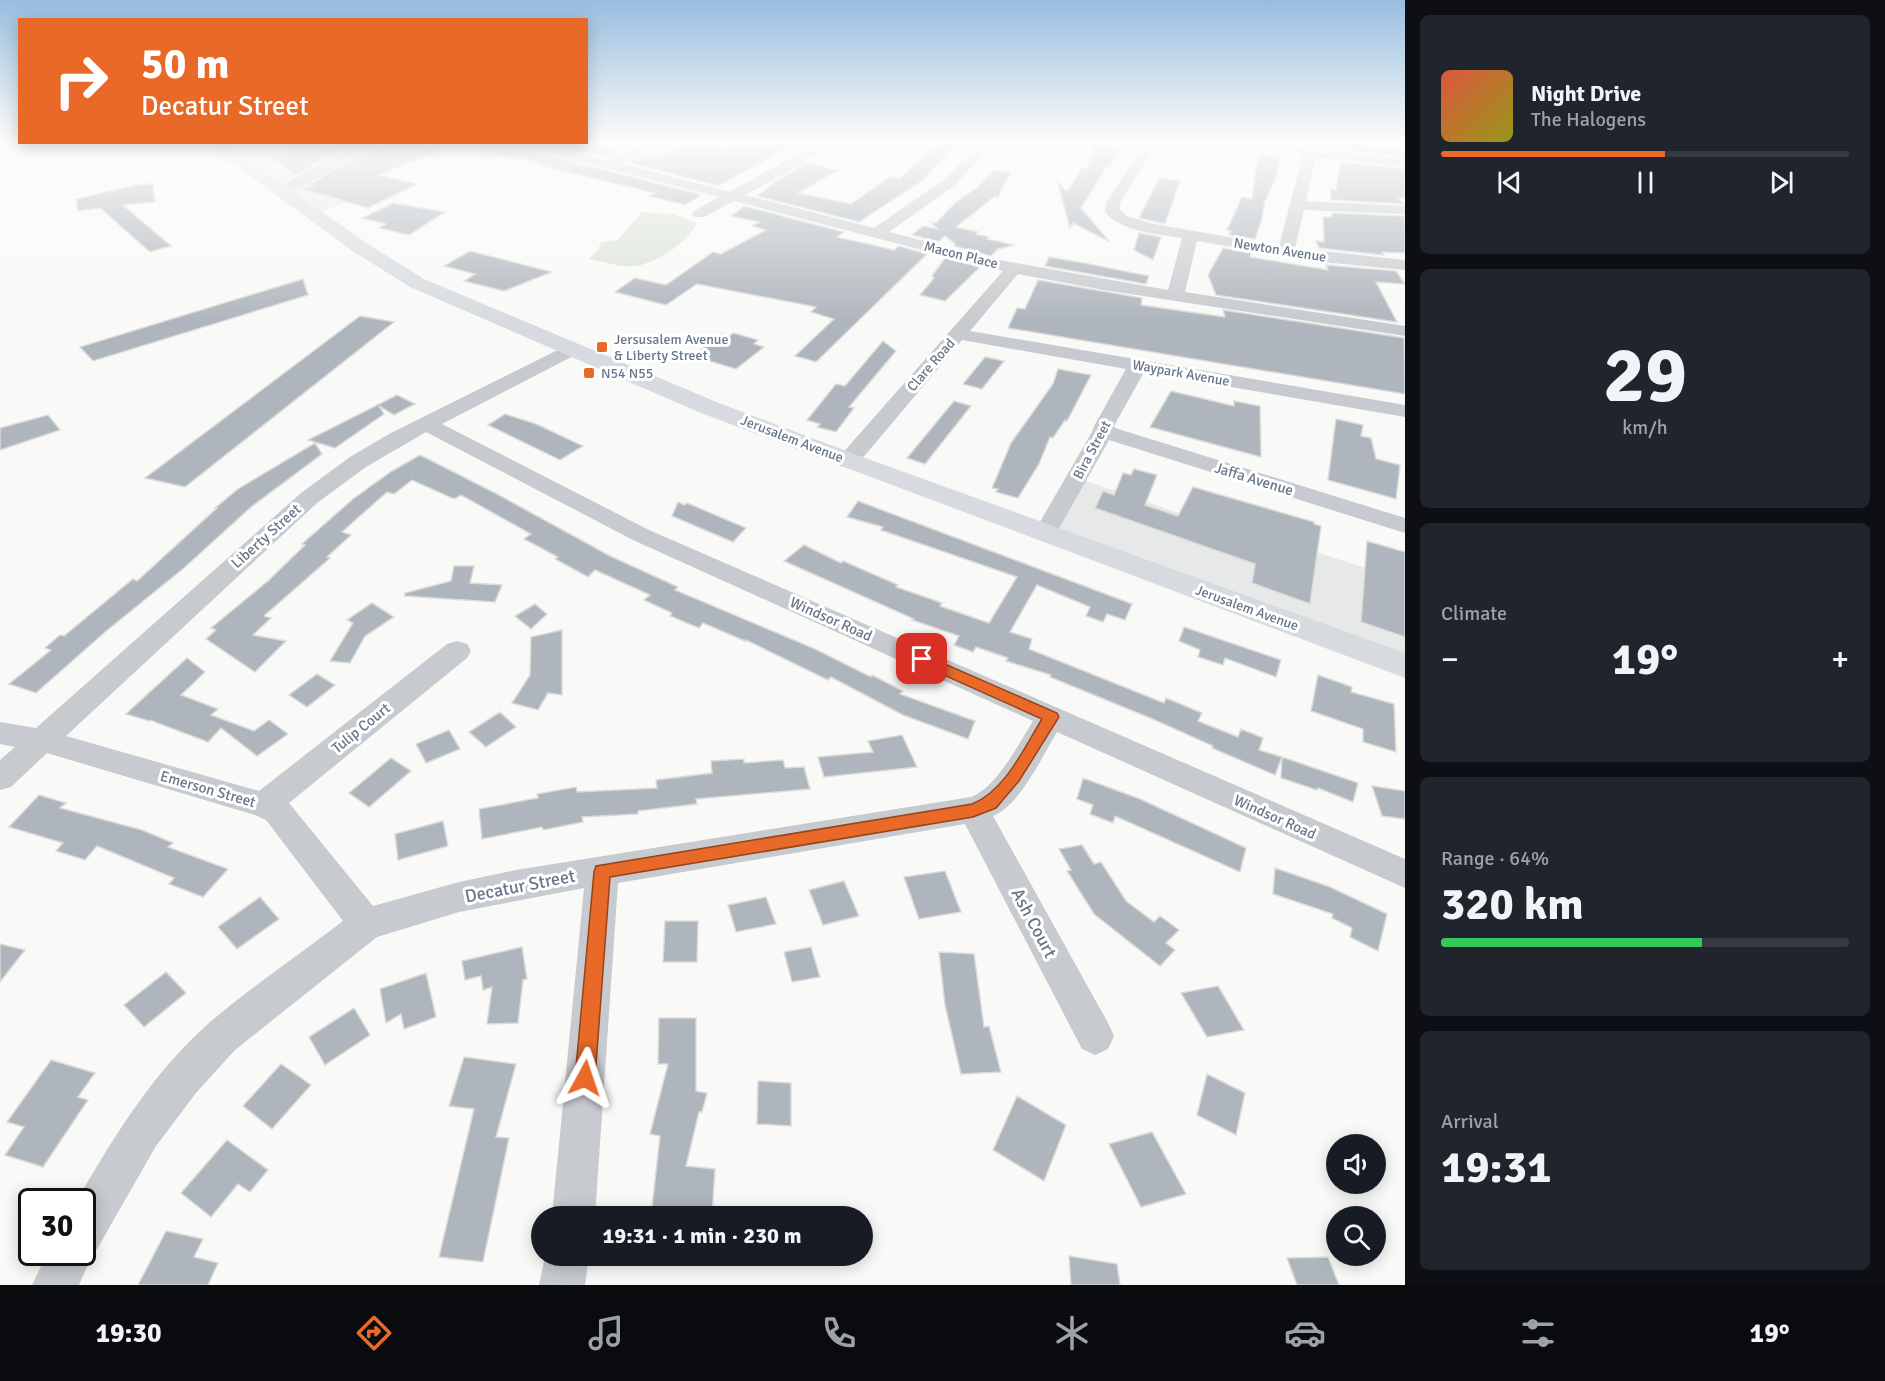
<!DOCTYPE html>
<html lang="en">
<head>
<meta charset="utf-8">
<style>
  :root { --surface:#171b24; --page:#20242c; --text:#f1f3f6; --muted:#9ea1a6; --line:#363941; --accent:#e86928 }
  body { margin:0; font-family:Signika,sans-serif; background:var(--page); color:var(--text); height:100vh; display:flex; flex-direction:column; font-size:22px; white-space:nowrap }
  * { box-sizing:border-box; margin:0 }
  p { font-size:20px; color:var(--muted) }
  .icon { flex:none; width:33px; height:33px; fill:none; stroke:currentColor; stroke-width:2; stroke-linecap:round; stroke-linejoin:round }
  .map { position:relative; flex:1; overflow:hidden }
  .side { display:flex; flex-direction:column; gap:15px; padding:15px; background:#0d0f14; width:480px }
  .side>* { flex:none }
  .guide { position:absolute; left:18px; top:18px; width:570px; height:126px; border-radius:0px; box-shadow:0 3px 15px #0003; background:#e86928; color:#fff; overflow:hidden }
  .controls { position:absolute; left:1326px; top:1134px; display:grid; gap:12px }
  .controls a { display:grid; place-items:center; width:60px; height:60px; border-radius:50%; background:var(--surface); box-shadow:0 3px 15px #0003; font-size:30px }
  .speed { position:absolute; left:18px; top:1188px; display:flex; gap:12px; font-size:30px; font-weight:700; text-align:center }
  .speed>* { display:grid; place-content:center; width:78px; height:78px; border-radius:50%; background:var(--surface); box-shadow:0 3px 15px #0003; line-height:1 }
  .speed .limit { border:3px solid #111; border-radius:9px; background:#fff; color:#111 }
  .pin { position:absolute; display:grid; place-items:center; width:51px; height:51px; color:#fff; margin:-26px; border-radius:12px; box-shadow:0 3px 9px #0006 }
  .me { position:absolute; width:66px; margin:-33px; rotate:5deg; stroke-linejoin:round; filter:drop-shadow(0 0 4px #0008) }
  .turn { display:flex; align-items:center; gap:21px; height:126px; padding:0 24px; font-size:27px }
  .turn .icon { width:78px; height:78px; stroke-width:2.5 }
  .turn b { display:block; font-size:42px; line-height:51px }
  .big { font-size:45px; font-weight:700; line-height:1.1 }
  .side .tile { flex:1; display:flex; flex-direction:column; justify-content:center; gap:9px; min-width:0; padding:0 21px; border-radius:9px; background:var(--page) }
  .side .dial { align-items:center; gap:0 }
  .dial b { font-size:78px; line-height:1 }
  .song { display:flex; align-items:center; gap:18px }
  .cover { width:72px; height:72px; border-radius:9px; background:linear-gradient(135deg,hsl(10 70% 55%),hsl(60 70% 35%)) }
  .played { height:6px; border-radius:3px; background:linear-gradient(90deg,var(--accent) 55%,var(--line) 55%) }
  .keys { display:flex; justify-content:space-around; direction:ltr }
  .heat { display:flex; justify-content:space-between; align-items:center; font-size:33px; direction:ltr }
  .charge { height:9px; border-radius:4px; background:linear-gradient(90deg,#34c759 64%,var(--line) 0) }
  .trip { position:absolute; left:531px; top:1206px; width:342px; height:60px; border-radius:30px; background:var(--surface); box-shadow:0 3px 15px #0003; font-weight:700; line-height:60px; text-align:center }
  .tabs { display:flex; height:96px; justify-content:space-around; align-items:center; background:#090b0e; color:var(--muted) }
  .tabs .icon { width:42px; height:42px }
  .tabs .active { color:var(--accent) }
  .tabs b { font-size:27px; color:var(--text) }
  main { display:flex; flex:1; min-height:0 }
  .map>svg:first-child { display:block }
  .built { fill:#e7e8e8 }
  .green { fill:#dae1d8 }
  .building { fill:#aeb5bc; stroke:#dbdbd9; stroke-width:1.5 }
  .lines { fill:none; stroke-linecap:round; stroke-linejoin:round }
  .minor { fill:#c7cace; fill-rule:evenodd }
  .major { fill:#d7dbdf; fill-rule:evenodd }
  .route { fill:#e86928; stroke:#97441a; stroke-width:1.5 }
  .poi-dot { fill:#e86928; stroke:#fff; stroke-width:2 }
  .labels { text-anchor:middle; dominant-baseline:central; stroke-width:6; stroke-linejoin:round; paint-order:stroke }
  .far-street-label { font-size:14px; fill:#687789; stroke:#fff }
  .far-poi-label { font-size:14px; fill:#687789; stroke:#fff; text-anchor:start }
  .street-label { font-size:15px; fill:#687789; stroke:#fff }
  .near-street-label { font-size:18px; fill:#687789; stroke:#fff }
</style>
</head>
<body>
<main>
<div class="map">
<svg width="1405" height="1285" viewBox="0 0 1405 1285">
  <rect width="100%" height="100%" fill="#f9f9f7"/>
  <path class="built" d="M213 143H320L359 147 319 171 368 191 316 216Z
    M1077 478 1315 560 1319 553 1405 581V666L1045 534Z"/>
  <path class="green" d="M642 212 672 214 697 223C686 243 664 258 641 265 625 269 604 262 589 259L598 250 601 242 618 240Z"/>
  <path class="building" d="M396 143H412L441 150 378 175 418 184 368 208 303 189 313 186 310 184 366 152Z
    M483 143H517L519 148 702 195 685 205 649 196 655 193 534 164 538 162 482 152Z
    M547 143H590L623 150 606 158Z
    M687 143H704L730 148 731 143H797L718 186 627 162 645 155 657 158Z
    M937 143H958L922 181 859 222 757 196 775 182 806 163 839 170 798 193 851 204 891 176 900 178Z
    M1344 143H1365L1364 147 1405 150V157L1342 150Z
    M302 144 342 149 296 175 273 159Z
    M1094 144 1122 147 1110 167 1107 166 1081 208 1110 242 1073 223 1070 228 1057 180 1066 191 1069 189 1082 168 1087 169Z
    M1258 154 1280 157 1275 180 1265 201 1261 222 1255 239 1229 235 1231 231 1227 230 1242 197 1252 199Z
    M1340 162 1405 169V198H1398L1404 204 1331 200V189L1336 190Z
    M994 170 1011 172 998 197 995 196 956 227 978 232 976 234 989 237 987 239 1015 245 998 249 991 256 954 246 955 244 945 236 938 242 912 235 923 226 938 229 930 222 936 223 956 202 978 187Z
    M1159 178 1180 181 1165 224 1139 218Z
    M141 184H153L155 202 123 205 171 246 150 252 100 208 78 211 76 199Z
    M393 203 445 212 409 235 379 228 386 224 362 218Z
    M744 206 844 232 837 237 894 250 899 246 927 254 816 362 795 356 834 319 811 312 816 307 697 284 666 305 615 292 635 278 666 285 713 252 721 254 766 230 752 226 759 222 731 216Z
    M1332 213 1405 216V253L1382 252 1384 255 1319 248 1316 241 1324 242 1323 217H1332Z
    M1139 233 1161 237 1153 260 1134 250Z
    M1223 248 1251 253 1250 257 1328 270 1326 265 1396 271 1405 284 1376 282 1397 322 1216 295 1208 275Z
    M470 251 552 272 504 291 464 281 475 274 444 266Z
    M1049 257 1084 263 1149 276 1146 284 1045 266Z
    M945 258 980 267 945 301 920 295 934 278 932 276Z
    M303 279 308 295 93 361 80 347Z
    M1038 280 1142 298 1141 305 1225 317 1223 310 1404 338 1405 394 1008 328 1017 308 1025 309Z
    M360 316 394 322 185 487 145 478Z
    M733 333 758 340 754 344 764 347 736 369 693 356 721 334 729 337Z
    M883 341 896 351 849 407 854 408 836 432 817 427 820 424 807 420 836 384 845 386Z
    M985 357 1004 361 982 389 963 384Z
    M1058 369 1091 375 1067 421 1065 420 1053 438 1050 437 1039 464 1018 498 996 492 998 489 992 488 1011 443 1053 384Z
    M1171 391 1234 406V401L1260 406 1261 457 1150 427Z
    M397 395 415 404 394 415 379 406 384 414 335 448 308 440Z
    M954 401 971 406 925 464 907 458Z
    M505 414 536 424 583 446 560 460 488 425Z
    M48 415 60 430 0 450V428Z
    M1336 419 1363 425 1361 436 1371 438 1376 459 1400 465 1396 499 1328 480Z
    M315 443 322 454 251 507 184 568 105 632 36 693 9 684 51 650 45 648 60 635 64 636 133 579 137 581 217 508H215L238 489Z
    M420 455 495 493 610 556 678 587 675 590 815 649 871 677 872 675 903 691 900 694 975 721 968 739 903 715 831 677 828 680 746 640 745 641 703 623 699 628 670 616 672 613 644 600 650 595 595 570 588 577 555 559 558 557 524 539 531 534 461 495 454 499 412 480 394 494 387 492 342 532 351 535 327 557 330 558 264 616 271 618 253 635 286 641 255 672 206 639 216 630 211 628 268 581 305 545 302 544 353 499 392 471Z
    M1134 469 1157 475 1145 505 1178 516 1193 487 1314 522V524L1321 526 1310 604 1252 583 1255 564 1095 508 1103 491 1114 495 1123 473 1131 475Z
    M858 501 1132 604 1125 620 1107 614 1103 622 1086 616 1090 607 1037 585 1010 632 1032 639 1029 649 1164 703 1166 698 1202 713 1198 721 1238 737 1241 729 1263 738 1259 750 1282 757 1275 775 1212 748 1213 746 1155 720 1050 677 1051 675 1006 661 1008 658 976 647 973 652 954 645 959 636 912 620 914 619 784 561 804 545 841 563 843 561 898 585 896 587 942 603 940 606 989 623 1017 577 881 530 883 527 847 517Z
    M678 502 685 505 687 503 746 528 733 542 672 516Z
    M1367 541 1405 552V637L1361 622Z
    M454 566H474L470 583 502 585 495 602 405 596V593L451 581Z
    M372 603 394 617 365 636 350 663 330 661 353 623 347 620Z
    M535 604 547 614 531 629 515 616Z
    M1184 627 1281 660 1276 677 1225 658 1223 665 1198 657 1200 650 1179 641Z
    M562 630V695L548 693 538 710 512 703 530 675 531 637Z
    M187 658 205 672 181 695 218 709 211 715 254 731 269 720 288 734 257 756 221 728 208 742 150 720 149 721 126 714Z
    M317 674 335 685 307 707 289 695Z
    M1318 675 1352 687 1351 692 1394 704 1396 752 1363 742V729L1311 711Z
    M500 712 516 727 486 747 469 732Z
    M449 730 460 749 426 763 416 744Z
    M902 735 917 767 824 777 818 757 873 752 868 741Z
    M1282 757 1358 783 1353 802 1318 788 1317 790 1281 778Z
    M391 758 411 771 369 807 349 793Z
    M744 759V763L783 760 785 768 804 767 810 789 696 799 697 804 638 811V814L582 817 583 822 543 830 542 827 482 839 479 809 538 798 537 794 576 787 577 792 657 788 656 780 712 773 711 761Z
    M1083 778 1140 799 1246 848 1240 872 1115 816 1113 823 1090 814 1093 805 1077 799Z
    M1372 786 1405 791V819L1382 816Z
    M39 795 66 803 60 808 142 830 173 843 168 847 228 869 203 897 169 884 174 878 97 846 85 860 56 851 63 843 9 827Z
    M443 821 448 846 398 860 395 834Z
    M1082 845 1094 864 1101 862 1126 901 1154 922 1160 916 1179 930 1166 943 1175 950 1160 966 1094 914 1067 871 1071 870 1059 849Z
    M1275 868 1330 887 1387 914 1378 951 1350 937 1352 928 1332 918 1333 914 1273 894Z
    M945 871 961 912 919 919 904 877Z
    M844 881 859 916 823 925 809 890Z
    M260 897 279 919 237 949 218 927Z
    M766 897 776 924 736 932 728 905Z
    M665 921H698L697 962H663Z
    M0 944 25 950 0 982Z
    M522 947 527 979 523 980 518 1023 487 1024 492 987 483 990 481 976 465 980 462 961Z
    M811 947 820 977 792 982 784 952Z
    M939 952 974 954 984 1027 989 1026 1001 1072 961 1074 945 1005Z
    M166 972 186 993 144 1027 124 1005Z
    M426 973 436 1017 404 1029 401 1014 386 1023 380 989Z
    M1218 986 1244 1030 1207 1037 1181 993Z
    M354 1008 370 1035 325 1065 309 1037Z
    M659 1018H696V1091L707 1093 702 1112H699L686 1166 715 1169 712 1216H651L660 1136 650 1134 668 1064H658Z
    M464 1057 516 1064 496 1137 509 1138 483 1262 439 1257 474 1109 449 1106Z
    M51 1060 95 1073 78 1097 88 1100 43 1167 5 1155 24 1127 7 1122Z
    M281 1064 311 1085 272 1129 243 1106Z
    M1207 1074 1245 1093 1236 1135 1197 1115Z
    M758 1081 791 1083V1126L757 1124Z
    M1017 1096 1066 1125 1044 1181 993 1150Z
    M1152 1132 1186 1194 1141 1207 1109 1144Z
    M227 1140 268 1170 250 1192 238 1184 211 1217 181 1193Z
    M166 1231 203 1239 194 1257 218 1263 208 1285H138Z
    M1069 1256 1117 1264 1120 1285H1071Z
    M1328 1257 1339 1285H1297L1287 1258Z"/>
  <g class="lines">
    <path class="minor" d="M357 143H372C362 155 290 197 276 193L274 190Z
      M519 143H539L606 160 645 143H661L660 146 620 163 730 192 817 143H831L797 167 745 195 874 228 945 179 981 143H994L955 185 889 232 999 260 1168 290 1182 238C1158 234 1121 232 1105 212L1106 203 1145 143H1157L1120 203V210L1127 216 1149 223 1279 246 1303 155 1235 147 1229 143H1265L1305 147 1307 143H1319L1318 149 1405 159V167L1316 157 1306 201 1405 206V214L1304 210 1295 248 1405 260V270L1312 261 1197 241 1185 292 1405 326V336L1104 290 1018 274 970 331 1405 405V417L1144 372 1114 426 1115 428 1405 518V533L1109 440 1053 539 1045 541 1037 539 1033 534 1092 432 1094 426 1126 369 962 340 856 466 848 468 840 466 837 461 840 456 1003 271 734 201 704 217H694L692 214 694 211 719 197 520 146Z
      M572 343 579 345 581 349 579 353 442 424 649 530 1405 859V888L1057 732C1042 757 1020 805 993 816L1108 1023 1114 1036 1108 1049 1095 1055 1082 1049 965 824 618 883 595 1216H552L584 888 459 912 377 937 235 1050 196 1093 156 1146 97 1249 94 1251 79 1285H32L48 1252H82V1202H76C113 1138 153 1072 209 1023 251 987 299 955 343 921L266 820 255 815 47 753 11 787 0 790V760L15 747 0 744V722L36 728 301 493 350 457 389 434ZM426 432 633 540 1033 721C1018 745 997 787 971 797L516 870 459 882 373 906 289 803 467 658 471 651 467 644 457 641 447 644 259 791 66 736 317 503 366 467Z
      M545 1256H589L585 1285H539Z"/>
    <path class="major" d="M205 143H223L368 244 424 279 719 403 857 455 1405 653V678L701 413 410 287 354 252Z"/>
  </g>
  <linearGradient id="sky" x2="0" y2="1"><stop stop-color="#99bdde"/><stop offset="0.44" stop-color="#fcfcfb"/><stop offset="1" stop-color="#fcfcfb" stop-opacity="0"/></linearGradient>
  <rect width="1405" height="323" fill="url(#sky)"/>
  <path class="route" d="M922 654 1057 713 1059 717 1019 781 996 808 973 817 610 877 595 1078 592 1086 585 1088 578 1086 575 1078 594 872 596 866 972 804C1005 791 1024 748 1042 719L917 663 915 659 917 656Z"/>
  <g class="poi-dot">
    <rect x="596" y="341" width="12" height="12" rx="3"/>
    <rect x="583" y="367" width="12" height="12" rx="3"/>
  </g>
  <g class="labels">
    <g class="far-street-label">
      <text transform="translate(1280 250) rotate(9)">Newton Avenue</text>
      <text transform="translate(961 255) rotate(14)">Macon Place</text>
      <text transform="translate(931 365) rotate(-49)">Clare Road</text>
      <text transform="translate(1181 373) rotate(10)">Waypark Avenue</text>
      <text transform="translate(792 439) rotate(21)">Jerusalem Avenue</text>
      <text transform="translate(1092 450) rotate(-62)">Bira Street</text>
      <text transform="translate(1247 608) rotate(20)">Jerusalem Avenue</text>
    </g>
    <g class="far-poi-label">
      <text x="614" y="339">Jersusalem Avenue<tspan x="614" dy="16">&amp; Liberty Street</tspan></text>
      <text x="601" y="373">N54 N55</text>
    </g>
    <g class="street-label">
      <text transform="translate(1254 479) rotate(17)">Jaffa Avenue</text>
      <text transform="translate(266 536) rotate(-42)">Liberty Street</text>
      <text transform="translate(831 619) rotate(24)">Windsor Road</text>
      <text transform="translate(361 728) rotate(-39)">Tulip Court</text>
      <text transform="translate(208 789) rotate(16)">Emerson Street</text>
      <text transform="translate(1275 817) rotate(24)">Windsor Road</text>
    </g>
    <g class="near-street-label">
      <text transform="translate(520 886) rotate(-11)">Decatur Street</text>
      <text transform="translate(1034 923) rotate(62)">Ash Court</text>
    </g>
  </g>
</svg>
<div class="controls">
<a><svg class="icon" aria-label="sound" viewBox="0 0 24 24"><path d="M4 9h4l5-4v14l-5-4H4zM17 9q2 3 0 6"/></svg></a>
<a><svg class="icon" aria-label="search" viewBox="0 0 24 24"><circle cx="10" cy="10" r="6"/><path d="M15 15l6 6"/></svg></a>
</div>
<div class="speed"><div class="limit">30</div></div>
<div class="pin" style="left:922px;top:659px;background:#d93025"><svg class="icon" aria-label="arrive" viewBox="0 0 24 24"><path d="M6 21V4h12l-3 4 3 4H6"/></svg></div>
<svg class="me" style="left:585px;top:1078px" viewBox="-20 -20 40 40"><path d="M0-17L14 15 0 8-14 15z" fill="#e86928" stroke="#fff" stroke-width="4"/></svg>
<div class="trip">19:31 · 1 min · 230 m</div>
<div class="guide">
<div class="turn"><svg class="icon" aria-label="right" viewBox="0 0 24 24"><path d="M7 20v-9h11M14 6l5 5-5 5"/></svg><div><b>50 m</b>Decatur Street</div></div>
</div>
</div>
<section class="side">
<div class="tile">
<div class="song"><i class="cover"></i><div><b>Night Drive</b><p>The Halogens</p></div></div>
<div class="played"></div>
<div class="keys"><svg class="icon" aria-label="previous" viewBox="0 0 24 24"><path d="M18 5L8 12l10 7zM5 5v14"/></svg><svg class="icon" aria-label="pause" viewBox="0 0 24 24"><path d="M8 5v14M16 5v14"/></svg><svg class="icon" aria-label="next" viewBox="0 0 24 24"><path d="M6 5l10 7-10 7zM19 5v14"/></svg></div>
</div>
<div class="tile dial"><b>29</b><p>km/h</p></div>
<div class="tile"><p>Climate</p>
<div class="heat"><a>−</a><b class="big">19°</b><a>+</a></div>
</div>
<div class="tile"><p>Range · 64%</p><b class="big">320 km</b><div class="charge"></div></div>
<div class="tile"><p>Arrival</p><b class="big">19:31</b></div>
</section>
</main>
<nav class="tabs">
<b>19:30</b>
<svg class="icon active" aria-label="directions" viewBox="0 0 24 24"><path d="M12 3l9 9-9 9-9-9zM9 14v-3h6M13 9l2 2-2 2"/></svg>
<svg class="icon" aria-label="music" viewBox="0 0 24 24"><path d="M9 18V5l10-2v13"/><circle cx="6" cy="18" r="3"/><circle cx="16" cy="16" r="3"/></svg>
<svg class="icon" aria-label="phone" viewBox="0 0 24 24"><path d="M5 4h4l2 5-3 2q2 4 5 5l2-3 5 2v4C11 20 4 13 5 4z"/></svg>
<svg class="icon" aria-label="climate" viewBox="0 0 24 24"><path d="M12 3v18M4 7l16 10M4 17L20 7"/></svg>
<svg class="icon" aria-label="car" viewBox="0 0 24 24"><path d="M5 17H2v-5l4-1 3-4h7l3 4 3 1v5h-3M9 17h6M6 11h13"/><circle cx="7" cy="17" r="2"/><circle cx="17" cy="17" r="2"/></svg>
<svg class="icon" aria-label="filters" viewBox="0 0 24 24"><path d="M4 7h16M4 17h16"/><circle cx="9" cy="7" r="2"/><circle cx="15" cy="17" r="2"/></svg>
<b>19°</b>
</nav>
</body>
</html>
